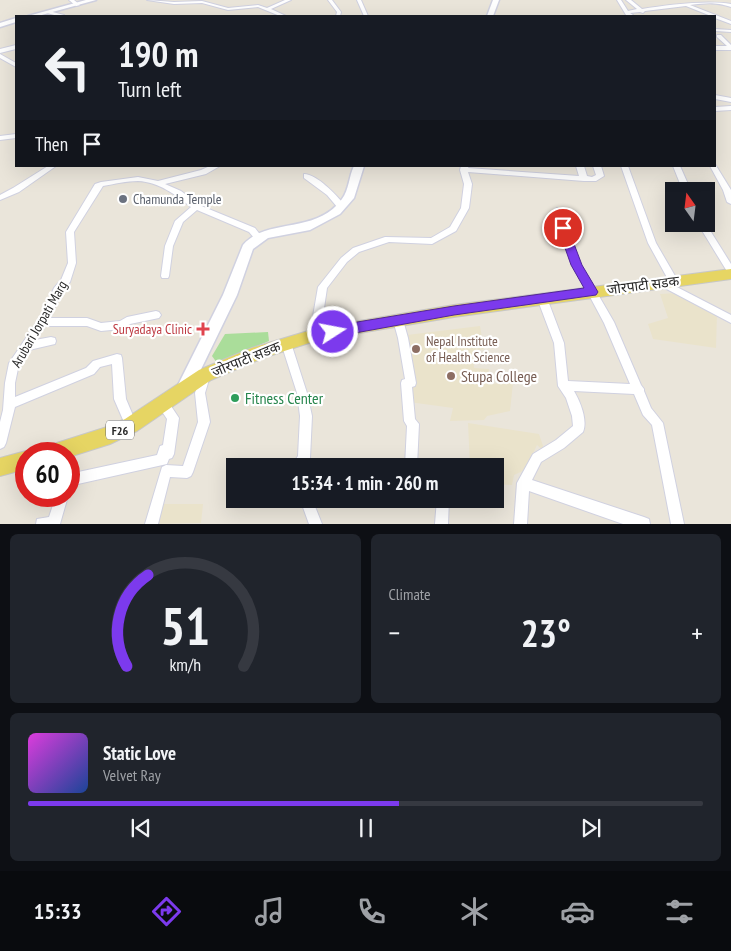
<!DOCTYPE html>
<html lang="en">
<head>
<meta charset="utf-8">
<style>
  :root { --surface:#171b24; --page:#20242c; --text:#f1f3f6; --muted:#9ea1a6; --line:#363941; --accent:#7c3aed }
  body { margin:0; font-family:"PT Sans Narrow","Noto Sans Devanagari",sans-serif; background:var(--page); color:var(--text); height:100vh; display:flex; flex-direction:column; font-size:19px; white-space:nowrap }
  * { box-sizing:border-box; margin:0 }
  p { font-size:16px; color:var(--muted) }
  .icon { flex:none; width:28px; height:28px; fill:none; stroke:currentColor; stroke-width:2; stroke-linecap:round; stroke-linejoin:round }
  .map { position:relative; height:524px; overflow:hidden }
  .panel { display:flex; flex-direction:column; gap:10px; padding:10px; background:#0d0f14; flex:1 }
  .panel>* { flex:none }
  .guide { position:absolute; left:15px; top:15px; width:701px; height:152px; border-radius:0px; box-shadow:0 5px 20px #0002; background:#171b24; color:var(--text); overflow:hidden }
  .needle { width:32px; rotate:346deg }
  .tools { position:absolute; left:665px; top:182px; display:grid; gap:10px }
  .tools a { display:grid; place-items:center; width:50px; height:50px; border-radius:0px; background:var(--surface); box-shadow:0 5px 20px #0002; font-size:25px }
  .speed { position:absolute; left:15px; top:442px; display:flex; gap:10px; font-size:25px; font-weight:700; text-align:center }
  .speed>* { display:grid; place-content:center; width:65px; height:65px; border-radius:50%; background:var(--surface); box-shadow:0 5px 20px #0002; line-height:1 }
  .speed .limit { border:8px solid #d22; background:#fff; color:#111 }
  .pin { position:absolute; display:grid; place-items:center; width:42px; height:42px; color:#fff; margin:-21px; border:2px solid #fff; border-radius:50%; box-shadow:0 1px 5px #0007 }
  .me { position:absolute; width:55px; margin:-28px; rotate:79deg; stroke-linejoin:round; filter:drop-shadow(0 0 4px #0008) }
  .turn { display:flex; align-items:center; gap:18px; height:105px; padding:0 20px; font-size:22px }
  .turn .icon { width:65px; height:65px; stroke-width:2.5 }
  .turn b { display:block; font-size:35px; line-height:42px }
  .then { display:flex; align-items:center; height:48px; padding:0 20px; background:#0003; gap:10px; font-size:19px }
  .big { font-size:38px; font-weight:700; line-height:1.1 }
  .panel .card { flex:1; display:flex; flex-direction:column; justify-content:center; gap:8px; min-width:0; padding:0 18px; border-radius:8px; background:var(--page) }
  .panel .dial { align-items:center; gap:0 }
  .dial svg { height:130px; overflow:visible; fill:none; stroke:var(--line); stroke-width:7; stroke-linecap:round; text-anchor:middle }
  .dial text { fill:var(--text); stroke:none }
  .song { display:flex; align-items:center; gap:15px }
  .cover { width:60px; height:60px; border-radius:8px; background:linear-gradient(135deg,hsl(300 70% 55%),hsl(220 70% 35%)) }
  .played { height:5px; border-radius:2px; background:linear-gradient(90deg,var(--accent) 55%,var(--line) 55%) }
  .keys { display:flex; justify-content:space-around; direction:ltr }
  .heat { display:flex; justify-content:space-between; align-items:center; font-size:28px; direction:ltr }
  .panel .tiles { flex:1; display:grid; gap:10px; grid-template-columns:1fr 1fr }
  .card:last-child { grid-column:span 2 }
  .trip { position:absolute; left:226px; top:458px; width:278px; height:50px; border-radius:0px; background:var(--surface); box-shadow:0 5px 20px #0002; font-weight:700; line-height:50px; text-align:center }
  .menu { display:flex; height:80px; justify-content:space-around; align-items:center; background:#090b0e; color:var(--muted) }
  .menu .icon { width:35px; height:35px }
  .menu .selected { color:var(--accent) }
  .menu b { font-size:22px; color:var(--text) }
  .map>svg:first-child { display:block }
  .education { fill:#eae3cb }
  .green { fill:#aadd9a }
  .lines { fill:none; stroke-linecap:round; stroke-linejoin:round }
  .street-casing { stroke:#d0d1e0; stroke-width:2 }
  .secondary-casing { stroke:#d0d1e0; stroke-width:3 }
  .primary-casing { stroke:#c7c7c7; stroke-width:2 }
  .street { fill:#fff; fill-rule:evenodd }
  .secondary { fill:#fff; fill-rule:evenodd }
  .primary { fill:#e6d563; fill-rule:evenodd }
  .route { fill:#7c3aed; stroke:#51269a }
  .worship-dot { fill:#6b7280; stroke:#fff; stroke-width:2 }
  .health-dot { fill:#e0444e; stroke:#fff; stroke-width:2 }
  .education-dot { fill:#8d6e63; stroke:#fff; stroke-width:2 }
  .leisure-dot { fill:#2e9e5b; stroke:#fff; stroke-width:2 }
  .labels { text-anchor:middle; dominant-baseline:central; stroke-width:4.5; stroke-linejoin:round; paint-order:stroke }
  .shield { fill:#fff; stroke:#686868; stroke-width:1 }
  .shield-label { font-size:12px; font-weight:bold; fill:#282828 }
  .worship-label { font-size:14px; fill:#5b616d; stroke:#fff; text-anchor:start }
  .street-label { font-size:14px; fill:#282828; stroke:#fff }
  .health-label { font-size:14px; fill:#be3a42; stroke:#fff; text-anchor:end }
  .education-label { font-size:14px; fill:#785e54; stroke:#fff; text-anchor:start }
  .near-education-label { font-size:16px; fill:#785e54; stroke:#fff; text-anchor:start }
  .near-leisure-label { font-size:16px; fill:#27864d; stroke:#fff; text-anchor:start }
</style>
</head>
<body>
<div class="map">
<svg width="731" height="524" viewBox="0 0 731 524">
  <rect width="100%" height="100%" fill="#eae5da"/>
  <path class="education" d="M678 293 717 313 716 348 653 339 648 324 668 318 660 294Z
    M480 326 484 349 473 351 474 368 489 369 488 384 513 383 510 411 487 416 484 420 450 421 453 408 409 402 407 335Z
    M468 423 539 434 545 452 537 445 525 470 514 475 512 485 495 484V466H470Z
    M158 504H203L201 523 152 524Z"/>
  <path class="green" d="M268 332 269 341 217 363 212 356 225 334Z"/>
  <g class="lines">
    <g class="street-casing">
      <path id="street" d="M69 0H74L80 5 76 6Z
        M147 0 174 2 202 1 228 8 258 5 267 8 285 0H291L271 9 286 16H280L258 7 228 10 202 3 174 4Z
        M328 0H332L341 12 340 16H336L337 12Z
        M357 0H361L368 16H364Z
        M617 0H621L628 11 637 9 626 0H631L642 9C667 5 707 0 731 4V7C715 2 707 3 690 5L731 21V24L715 18V16H711L686 6 645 11 643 13 640 12 630 13 633 15 630 16 626 15Z
        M49 11 64 15V16H58L47 13V12Z
        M715 29 731 30V32L715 31Z
        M717 35H721L731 45V50H715V46H727L717 37Z
        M16 45V49L0 53V49Z
        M0 54 16 63V67L0 58Z
        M715 95 731 98V102L715 99Z
        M731 106V110L715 111V107Z
        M16 134V138L0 140V136Z
        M715 164 731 190V204L727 202 723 190 710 166H715Z
        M48 166H56L19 192 0 200V195L13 188Z
        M210 166H220L206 174 165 184 181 191 199 205 255 228 262 237 261 239H255L249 232 197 210 183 222 173 246 169 276 168 278H162L161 276 165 246 175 221 191 207C176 195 159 182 138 181 127 181 114 184 103 186L74 232 76 263 70 282 61 292 50 318H87L101 323 120 321 127 317 156 311 159 312 161 315 159 318 130 324 122 329 101 331 87 326H45L35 340 51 337 55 338 56 341 55 344 29 350 19 364 15 383V397L86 368 93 361 117 354 121 355 122 358 126 399 137 425 135 429 131 430 127 429 114 399 112 364 100 367 94 374 15 407 6 443 4 447 0 449V422L3 410 5 383 9 363 43 313 54 288 61 280 68 263 66 232 95 184 101 182 138 177 158 181 201 170Z
        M461 166H469L468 168 579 176 576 166H584L587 176 592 177 596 175 593 166H601L604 176 596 181H584L468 172 472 184 469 208 456 231 432 244 389 242 359 252 347 262 327 288 321 328 323 334 322 337 318 338 314 337 311 328 318 287 341 258 353 248 385 237 431 238 450 227 461 208 464 184 460 170Z
        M621 166H628L656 243 678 281 676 283 671 284 731 315V323L659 285 657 283 659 281 662 280 670 283 648 243Z
        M673 166H680L691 191H683Z
        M304 174C317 174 336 195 344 204L345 206 344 208H338L327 195 304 178Z
        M557 208 561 211 581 265 614 322 641 385 644 389V391L651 408 663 423 684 524H671L652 425 643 415 634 394 574 391C580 401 588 420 583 432L564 448 541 462 532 480 644 517 649 519 650 524H623L529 491 527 524H514L517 483 533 454 556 440 573 426 572 416 566 398 558 386 554 343 537 298 539 296H545L547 298 564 343 568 381 630 384 604 323 573 265 553 211Z
        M698 224H706L731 264V274L728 273Z
        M398 316 401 317 403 320 408 338 416 383 415 386 412 387 415 419 419 424 417 466H405L407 426 404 421 401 383 402 380 405 379 398 338 393 320 395 317Z
        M286 339 290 340 291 343 307 393 312 416 310 458 305 466H291L298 456 300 416 297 393 281 343 282 340Z
        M205 371 209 373 210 376 205 393 210 422 193 472 191 476 187 478 170 477 158 524H145L162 467 166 465 183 466 198 422 195 393 201 373Z
        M163 399 167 400 179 418 174 454 172 458 169 459 167 464 69 486V474L157 455 160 446 163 445 167 419 157 404 159 400Z
        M56 496H68L60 524H36L37 519 49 517Z
        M300 499H312L322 524H309Z
        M437 499H449L448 524H435Z"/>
    </g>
    <g class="secondary-casing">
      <path id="secondary" d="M86 0H96L38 16H28Z
        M493 0H499L493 16H487Z
        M16 18V22L0 27V23Z
        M354 166H364L354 198 340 214 310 230 268 238 253 249 237 295 189 394 184 396 179 394 176 389 223 295 243 245C267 217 316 235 342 199 349 190 349 176 354 166Z"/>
    </g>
    <g class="primary-casing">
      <path id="primary" d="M731 269V279L454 317 318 340 263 358 211 380 137 431 110 444 69 457V454H39L41 448 107 427 125 419 199 370 252 348 318 328 454 305Z
        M26 451 33 454H26V469L0 476V458Z"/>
    </g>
    <use href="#street" class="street"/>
    <use href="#secondary" class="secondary"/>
    <use href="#primary" class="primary"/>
  </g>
  <path class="route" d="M563 224 568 228 582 265 598 292 596 295 454 315 333 337 328 335 327 332 328 328 333 326 454 306 584 288 571 265 558 228Z"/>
  <circle class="worship-dot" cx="123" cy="199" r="5"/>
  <path class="health-dot" d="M200.5 321.5h5v5h5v5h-5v5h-5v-5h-5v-5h5z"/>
  <g class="education-dot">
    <circle cx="416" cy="349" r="5"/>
    <circle cx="451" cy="376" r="5"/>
  </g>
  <circle class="leisure-dot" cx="235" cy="398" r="5"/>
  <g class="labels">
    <rect class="shield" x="106" y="420.5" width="28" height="19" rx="4"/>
    <g class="shield-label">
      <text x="120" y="430">F26</text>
    </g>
    <g class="worship-label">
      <text x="133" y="199">Chamunda Temple</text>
    </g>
    <g class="street-label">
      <text transform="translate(643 285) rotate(-7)">जोरपाटी सडक</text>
      <text transform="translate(39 324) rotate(-60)">Arubari Jorpati Marg</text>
      <text transform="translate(246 359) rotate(-22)">जोरपाटी सडक</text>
    </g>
    <g class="health-label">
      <text x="192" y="329">Suryadaya Clinic</text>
    </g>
    <g class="education-label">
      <text x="426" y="341">Nepal Institute<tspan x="426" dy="16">of Health Science</tspan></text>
    </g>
    <g class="near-education-label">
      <text x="461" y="376">Stupa College</text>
    </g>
    <g class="near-leisure-label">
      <text x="245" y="398">Fitness Center</text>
    </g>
  </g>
</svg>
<div class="tools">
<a><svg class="needle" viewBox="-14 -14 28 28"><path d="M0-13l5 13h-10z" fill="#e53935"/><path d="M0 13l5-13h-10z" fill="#9ea1a6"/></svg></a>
</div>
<div class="speed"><div class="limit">60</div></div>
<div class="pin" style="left:563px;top:228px;background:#d93025"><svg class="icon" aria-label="arrive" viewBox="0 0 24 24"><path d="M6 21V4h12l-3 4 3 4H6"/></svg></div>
<svg class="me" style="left:333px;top:332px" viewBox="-20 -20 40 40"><circle r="17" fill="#7c3aed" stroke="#fff" stroke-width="3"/><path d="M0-11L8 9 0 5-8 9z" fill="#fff"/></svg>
<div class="trip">15:34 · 1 min · 260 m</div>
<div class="guide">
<div class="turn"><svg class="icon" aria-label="left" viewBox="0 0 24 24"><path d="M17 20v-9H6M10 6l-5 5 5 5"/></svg><div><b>190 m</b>Turn left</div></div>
<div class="then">Then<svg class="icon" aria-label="arrive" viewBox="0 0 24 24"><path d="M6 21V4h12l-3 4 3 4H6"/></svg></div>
</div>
</div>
<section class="panel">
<div class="tiles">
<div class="card dial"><svg viewBox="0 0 100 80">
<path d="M14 69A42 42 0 1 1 86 69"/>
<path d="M14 69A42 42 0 0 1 27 13" stroke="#7c3aed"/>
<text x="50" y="56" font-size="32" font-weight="700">51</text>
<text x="50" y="72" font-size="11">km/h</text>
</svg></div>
<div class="card"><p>Climate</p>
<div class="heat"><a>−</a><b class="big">23°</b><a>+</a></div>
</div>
<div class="card">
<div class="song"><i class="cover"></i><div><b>Static Love</b><p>Velvet Ray</p></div></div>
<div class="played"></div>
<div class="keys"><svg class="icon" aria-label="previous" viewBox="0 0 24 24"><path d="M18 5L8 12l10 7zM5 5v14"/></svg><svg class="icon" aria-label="pause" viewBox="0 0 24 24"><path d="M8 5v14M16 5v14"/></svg><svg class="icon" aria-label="next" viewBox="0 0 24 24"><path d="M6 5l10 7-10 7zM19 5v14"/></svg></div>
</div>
</div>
</section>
<nav class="menu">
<b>15:33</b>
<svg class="icon selected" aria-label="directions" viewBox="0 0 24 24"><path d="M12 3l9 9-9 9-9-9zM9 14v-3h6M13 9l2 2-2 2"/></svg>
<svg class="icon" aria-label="music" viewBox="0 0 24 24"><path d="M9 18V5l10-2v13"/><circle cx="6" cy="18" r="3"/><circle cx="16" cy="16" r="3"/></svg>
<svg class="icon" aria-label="phone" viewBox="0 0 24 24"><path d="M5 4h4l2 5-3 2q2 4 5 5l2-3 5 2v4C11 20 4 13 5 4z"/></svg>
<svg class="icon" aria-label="climate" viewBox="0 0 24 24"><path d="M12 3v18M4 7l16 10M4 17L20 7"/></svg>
<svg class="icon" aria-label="car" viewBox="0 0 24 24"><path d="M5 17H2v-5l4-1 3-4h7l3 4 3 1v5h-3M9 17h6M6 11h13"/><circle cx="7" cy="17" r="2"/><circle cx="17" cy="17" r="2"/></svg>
<svg class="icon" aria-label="filters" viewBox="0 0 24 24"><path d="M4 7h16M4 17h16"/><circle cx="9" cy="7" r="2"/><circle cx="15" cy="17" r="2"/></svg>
</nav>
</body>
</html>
